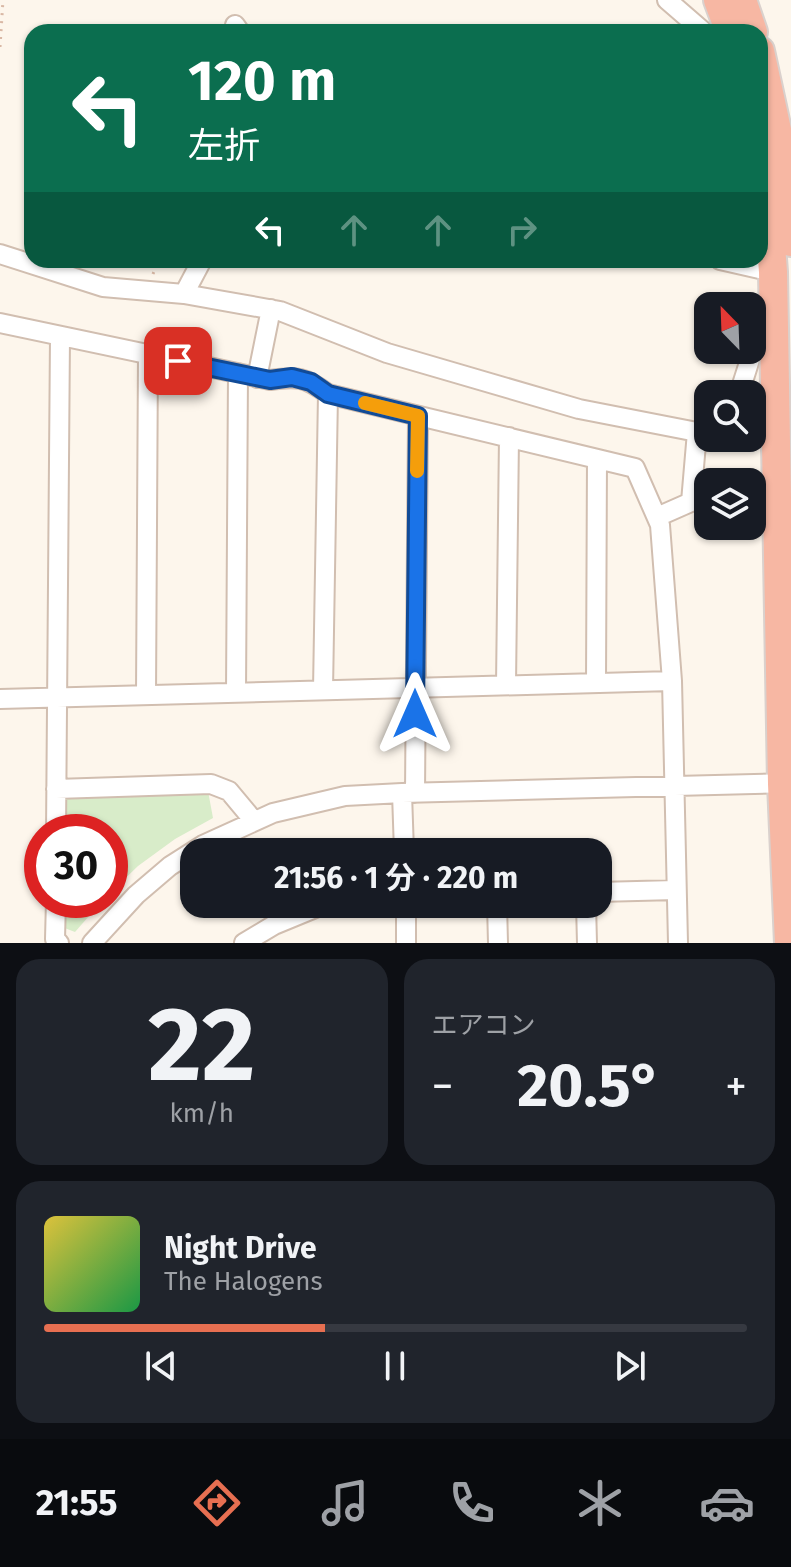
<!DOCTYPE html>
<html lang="ja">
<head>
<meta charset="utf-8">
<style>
  :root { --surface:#171b24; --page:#20242c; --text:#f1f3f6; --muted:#9ea1a6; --line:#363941; --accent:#e76f51 }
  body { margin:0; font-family:"Fira Sans","Noto Sans JP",sans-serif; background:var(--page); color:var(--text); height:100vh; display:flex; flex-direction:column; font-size:30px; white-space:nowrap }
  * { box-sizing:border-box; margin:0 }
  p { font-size:26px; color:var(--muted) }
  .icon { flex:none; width:44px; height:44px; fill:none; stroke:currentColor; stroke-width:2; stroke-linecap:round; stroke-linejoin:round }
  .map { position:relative; height:943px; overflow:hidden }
  .panel { display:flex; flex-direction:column; gap:16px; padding:16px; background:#0d0f14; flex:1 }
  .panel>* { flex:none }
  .guide { position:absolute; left:24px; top:24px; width:744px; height:244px; border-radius:24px; box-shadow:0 2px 6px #0004; background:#0b6e4f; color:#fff; overflow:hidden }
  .needle { width:52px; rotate:337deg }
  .fabs { position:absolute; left:694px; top:292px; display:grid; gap:16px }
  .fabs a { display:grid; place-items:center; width:72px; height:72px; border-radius:16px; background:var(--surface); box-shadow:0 2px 6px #0004; font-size:40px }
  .speed { position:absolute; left:24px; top:814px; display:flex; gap:16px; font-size:40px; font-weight:700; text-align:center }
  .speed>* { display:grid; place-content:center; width:104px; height:104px; border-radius:50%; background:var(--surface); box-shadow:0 2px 6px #0004; line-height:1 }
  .speed .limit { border:12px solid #d22; background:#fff; color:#111 }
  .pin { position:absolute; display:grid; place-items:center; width:68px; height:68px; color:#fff; margin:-34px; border-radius:16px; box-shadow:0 4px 12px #0006 }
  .me { position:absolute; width:88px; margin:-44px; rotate:0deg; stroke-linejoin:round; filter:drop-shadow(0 0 6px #0008) }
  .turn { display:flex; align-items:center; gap:28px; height:168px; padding:0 32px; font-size:36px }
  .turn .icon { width:104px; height:104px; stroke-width:2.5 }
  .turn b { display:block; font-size:56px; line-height:68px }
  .lanes { display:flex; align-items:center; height:76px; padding:0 32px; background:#0003; justify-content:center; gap:40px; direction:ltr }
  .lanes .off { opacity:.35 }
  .big { font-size:60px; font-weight:700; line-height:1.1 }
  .panel .widget { flex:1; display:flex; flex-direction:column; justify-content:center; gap:12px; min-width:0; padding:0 28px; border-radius:24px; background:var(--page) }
  .panel .dial { align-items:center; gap:0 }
  .dial b { font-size:104px; line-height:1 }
  .song { display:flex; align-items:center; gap:24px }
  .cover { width:96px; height:96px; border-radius:12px; background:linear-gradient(135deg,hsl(50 70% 55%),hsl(140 70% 35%)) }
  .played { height:8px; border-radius:4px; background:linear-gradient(90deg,var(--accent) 40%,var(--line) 40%) }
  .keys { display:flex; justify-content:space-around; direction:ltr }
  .heat { display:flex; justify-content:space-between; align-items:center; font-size:44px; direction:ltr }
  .panel .tiles { flex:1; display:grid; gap:16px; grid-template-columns:1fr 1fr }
  .widget:last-child { grid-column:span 2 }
  .trip { position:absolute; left:180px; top:838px; width:432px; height:80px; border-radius:24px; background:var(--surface); box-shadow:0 2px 6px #0004; font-weight:700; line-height:80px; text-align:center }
  .menu { display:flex; height:128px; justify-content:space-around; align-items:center; background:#090b0e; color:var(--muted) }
  .menu .icon { width:56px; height:56px }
  .menu .selected { color:var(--accent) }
  .menu b { font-size:36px; color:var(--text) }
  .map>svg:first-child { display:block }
  .green { fill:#d8ecc9 }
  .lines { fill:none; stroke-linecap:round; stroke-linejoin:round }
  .minor-casing { stroke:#d1beb0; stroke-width:22 }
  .highway-casing { stroke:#dad1cd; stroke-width:32 }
  .path { stroke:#d9b8a5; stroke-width:3; stroke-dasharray:2 6; stroke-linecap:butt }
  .minor { stroke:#fff; stroke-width:18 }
  .highway { stroke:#f7b7a3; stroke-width:28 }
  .route-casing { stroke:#114b97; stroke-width:20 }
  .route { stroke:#1a73e8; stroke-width:14 }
  .slow { stroke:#f59e0b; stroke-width:14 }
</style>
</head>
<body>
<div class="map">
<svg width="791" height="943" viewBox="0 0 791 943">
  <rect width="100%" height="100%" fill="#fdf6ec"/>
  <path class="green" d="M208 791 213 818 175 839 138 866 110 893V832H62V801L71 794Z
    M62 900H103L75 932 62 927Z"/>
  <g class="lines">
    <g class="minor-casing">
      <path id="minor" d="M667 0 704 32
        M235 25 240 32
        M0 254 103 287 184 294 280 311 387 353 579 409 697 432 708 428
        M720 260 773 272
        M184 294 202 260
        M0 323 270 380C298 376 305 377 328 394L635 468 660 525 672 681 678 943
        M257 378 271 309
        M739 394 753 350 775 333
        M657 517 691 502 697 432
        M596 683 597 459
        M506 685 509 437
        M323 690 328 394
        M236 692 238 373
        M146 695 148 355
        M0 699 672 681
        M56 789 211 784 229 791 254 821
        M402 793 404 852
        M415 793 418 416
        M56 832 60 336
        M598 892 676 890
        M56 900 55 939 59 943
        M406 904V943
        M497 904 498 943
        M586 904 587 943
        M92 943 136 895 170 866 203 845 273 813 345 796 402 793 791 783
        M244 943 274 925 325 904"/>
    </g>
    <g class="highway-casing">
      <path id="highway" d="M718 0 730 32
        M742 0 753 32
        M760 51 785 167 791 242
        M760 163 769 219 773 272 782 784 789 943"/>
    </g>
    <path class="path" d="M0 47 3 0
      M153 274 159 260
      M739 526 757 535"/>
    <use href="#minor" class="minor"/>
    <use href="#highway" class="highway"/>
  </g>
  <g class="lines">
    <g class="route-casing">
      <path id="route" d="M178 361 270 380 292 377 311 382 328 394 418 416 415 714"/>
    </g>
    <use href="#route" class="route"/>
    <path class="slow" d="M365 403 418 416 417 471"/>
  </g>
</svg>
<div class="fabs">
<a><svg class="needle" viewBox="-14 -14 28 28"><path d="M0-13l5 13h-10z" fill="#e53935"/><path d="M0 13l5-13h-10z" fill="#9ea1a6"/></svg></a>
<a><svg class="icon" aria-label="search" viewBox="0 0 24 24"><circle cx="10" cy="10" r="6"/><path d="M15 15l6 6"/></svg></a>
<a><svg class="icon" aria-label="layers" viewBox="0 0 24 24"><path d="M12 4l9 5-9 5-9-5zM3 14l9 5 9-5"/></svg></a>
</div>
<div class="speed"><div class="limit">30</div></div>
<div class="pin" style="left:178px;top:361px;background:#d93025"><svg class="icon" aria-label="arrive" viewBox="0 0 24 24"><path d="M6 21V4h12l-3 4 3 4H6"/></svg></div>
<svg class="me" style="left:415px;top:714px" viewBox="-20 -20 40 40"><path d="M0-17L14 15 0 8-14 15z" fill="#1a73e8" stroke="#fff" stroke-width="4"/></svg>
<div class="trip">21:56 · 1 分 · 220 m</div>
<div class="guide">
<div class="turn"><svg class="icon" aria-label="left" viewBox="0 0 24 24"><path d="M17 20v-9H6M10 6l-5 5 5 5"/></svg><div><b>120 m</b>左折</div></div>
<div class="lanes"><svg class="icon" aria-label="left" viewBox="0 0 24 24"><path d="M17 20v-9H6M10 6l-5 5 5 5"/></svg><svg class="icon off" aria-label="ahead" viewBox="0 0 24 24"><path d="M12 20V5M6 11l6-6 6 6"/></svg><svg class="icon off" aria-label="ahead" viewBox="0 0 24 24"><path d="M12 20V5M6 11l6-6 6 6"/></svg><svg class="icon off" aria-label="right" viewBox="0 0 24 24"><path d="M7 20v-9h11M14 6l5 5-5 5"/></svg></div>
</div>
</div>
<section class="panel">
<div class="tiles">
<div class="widget dial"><b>22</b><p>km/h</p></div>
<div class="widget"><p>エアコン</p>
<div class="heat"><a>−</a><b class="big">20.5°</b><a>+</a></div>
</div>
<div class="widget">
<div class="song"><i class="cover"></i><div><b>Night Drive</b><p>The Halogens</p></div></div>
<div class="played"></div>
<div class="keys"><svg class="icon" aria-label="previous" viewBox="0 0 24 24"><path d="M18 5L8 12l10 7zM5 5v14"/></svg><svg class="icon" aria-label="pause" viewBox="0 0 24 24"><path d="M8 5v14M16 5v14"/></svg><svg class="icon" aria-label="next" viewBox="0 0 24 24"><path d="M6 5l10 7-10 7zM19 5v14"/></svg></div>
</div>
</div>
</section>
<nav class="menu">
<b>21:55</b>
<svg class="icon selected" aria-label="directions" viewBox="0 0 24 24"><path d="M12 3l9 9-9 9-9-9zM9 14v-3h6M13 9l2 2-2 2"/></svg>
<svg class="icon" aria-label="music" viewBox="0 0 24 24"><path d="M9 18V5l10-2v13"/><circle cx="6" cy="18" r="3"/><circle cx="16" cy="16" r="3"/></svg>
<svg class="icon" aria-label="phone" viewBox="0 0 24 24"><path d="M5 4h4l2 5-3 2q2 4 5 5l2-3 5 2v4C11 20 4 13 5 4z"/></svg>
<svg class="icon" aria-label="climate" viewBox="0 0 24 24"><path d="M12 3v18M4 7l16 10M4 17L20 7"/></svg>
<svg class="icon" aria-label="car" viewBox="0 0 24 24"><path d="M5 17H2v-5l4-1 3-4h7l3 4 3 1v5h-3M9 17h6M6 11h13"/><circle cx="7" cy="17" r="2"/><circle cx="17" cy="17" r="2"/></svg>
</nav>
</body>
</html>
